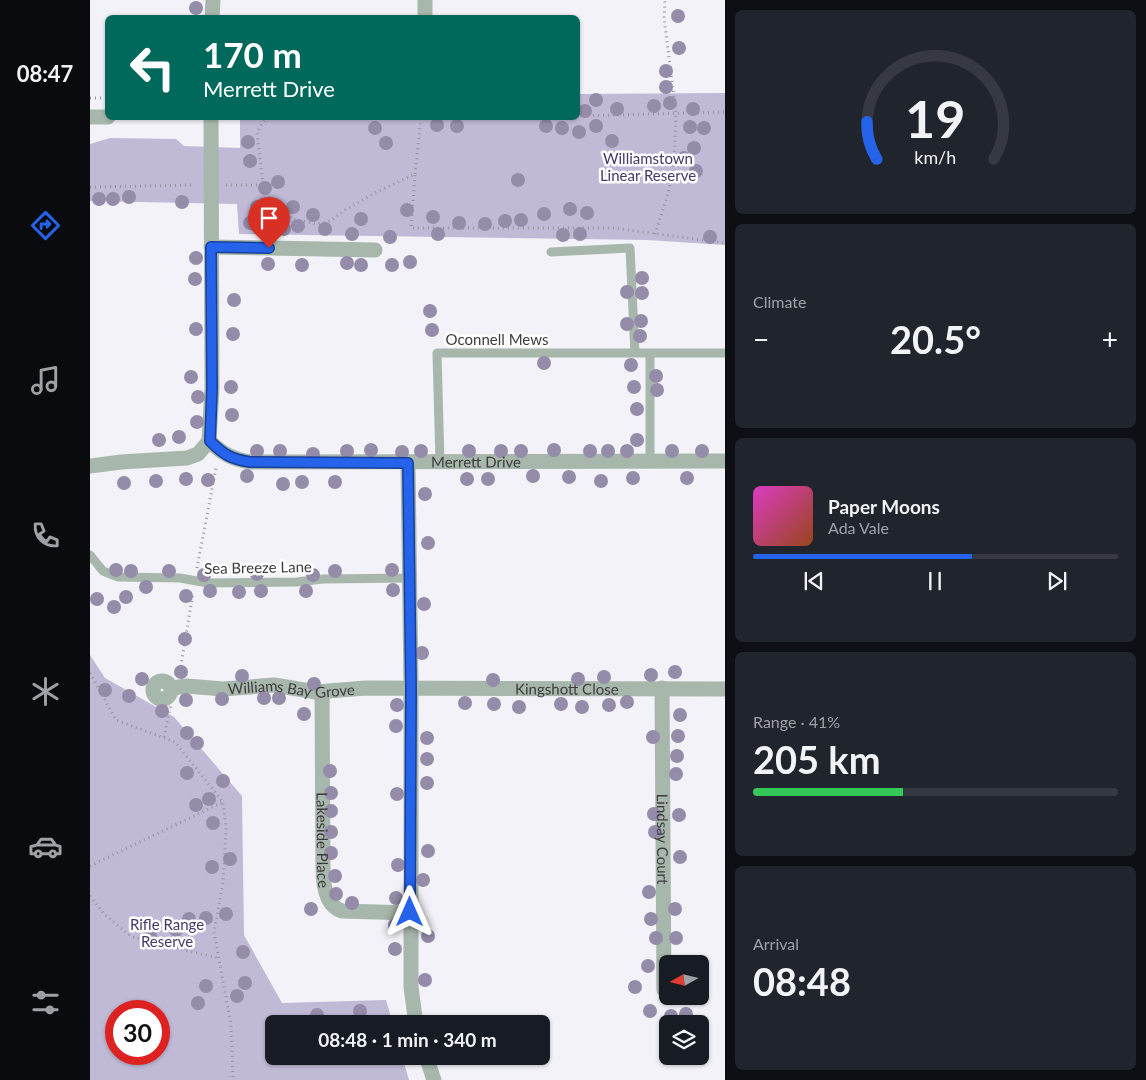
<!DOCTYPE html>
<html lang="en">
<head>
<meta charset="utf-8">
<style>
  :root { --surface:#171b24; --page:#20242c; --text:#f1f3f6; --muted:#9ea1a6; --line:#363941; --accent:#2563eb }
  body { margin:0; font-family:Lato,sans-serif; background:var(--page); color:var(--text); height:100vh; display:flex; flex-direction:column; font-size:19px; white-space:nowrap }
  * { box-sizing:border-box; margin:0 }
  p { font-size:16px; color:var(--muted) }
  .icon { flex:none; width:28px; height:28px; fill:none; stroke:currentColor; stroke-width:2; stroke-linecap:round; stroke-linejoin:round }
  .map { position:relative; flex:1; overflow:hidden }
  .drawer { display:flex; flex-direction:column; gap:10px; padding:10px; background:#0d0f14; width:421px }
  .drawer>* { flex:none }
  .guide { position:absolute; left:15px; top:15px; width:475px; height:105px; border-radius:8px; box-shadow:0 1px 4px #0004; background:#00695c; color:#fff; overflow:hidden }
  .needle { width:32px; rotate:262deg }
  .buttons { position:absolute; left:569px; top:955px; display:grid; gap:10px }
  .buttons a { display:grid; place-items:center; width:50px; height:50px; border-radius:8px; background:var(--surface); box-shadow:0 1px 4px #0004; font-size:25px }
  .speed { position:absolute; left:15px; top:1000px; display:flex; gap:10px; font-size:25px; font-weight:700; text-align:center }
  .speed>* { display:grid; place-content:center; width:65px; height:65px; border-radius:50%; background:var(--surface); box-shadow:0 1px 4px #0004; line-height:1 }
  .speed .limit { border:8px solid #d22; background:#fff; color:#111 }
  .pin { position:absolute; display:grid; place-items:center; width:42px; height:42px; color:#fff; margin:-51px -21px; border-radius:50% 50% 50% 0; rotate:-45deg; box-shadow:0 0 5px #0007 }
  .pin .icon { rotate:45deg }
  .me { position:absolute; width:55px; margin:-28px; rotate:0deg; stroke-linejoin:round; filter:drop-shadow(0 0 4px #0008) }
  .turn { display:flex; align-items:center; gap:18px; height:105px; padding:0 15px; font-size:22px }
  .turn .icon { width:65px; height:65px; stroke-width:2.5 }
  .turn b { display:block; font-size:35px; line-height:42px }
  .big { font-size:38px; font-weight:700; line-height:1.1 }
  .drawer .tile { flex:1; display:flex; flex-direction:column; justify-content:center; gap:8px; min-width:0; padding:0 18px; border-radius:8px; background:var(--page) }
  .drawer .dial { align-items:center; gap:0 }
  .dial svg { height:130px; overflow:visible; fill:none; stroke:var(--line); stroke-width:7; stroke-linecap:round; text-anchor:middle }
  .dial text { fill:var(--text); stroke:none }
  .song { display:flex; align-items:center; gap:15px }
  .cover { width:60px; height:60px; border-radius:8px; background:linear-gradient(135deg,hsl(310 70% 55%),hsl(20 70% 35%)) }
  .played { height:5px; border-radius:2px; background:linear-gradient(90deg,var(--accent) 60%,var(--line) 60%) }
  .keys { display:flex; justify-content:space-around; direction:ltr }
  .heat { display:flex; justify-content:space-between; align-items:center; font-size:28px; direction:ltr }
  .charge { height:8px; border-radius:4px; background:linear-gradient(90deg,#34c759 41%,var(--line) 0) }
  .trip { position:absolute; left:175px; top:1015px; width:285px; height:50px; border-radius:8px; background:var(--surface); box-shadow:0 1px 4px #0004; font-weight:700; line-height:50px; text-align:center }
  main { display:flex; flex:1; min-height:0 }
  .tabs { display:flex; flex-direction:column; width:90px; justify-content:space-around; align-items:center; background:#090b0e; color:var(--muted) }
  .tabs .icon { width:35px; height:35px }
  .tabs .on { color:var(--accent) }
  .tabs b { font-size:22px; color:var(--text) }
  .map>svg:first-child { display:block }
  .green { fill:#c0bad7; fill-rule:evenodd }
  .lines { fill:none; stroke-linecap:round; stroke-linejoin:round }
  .path { stroke:#949498; stroke-width:3; stroke-dasharray:1 4; stroke-linecap:butt }
  .lane { stroke:#a8b7ab; stroke-width:9 }
  .street { stroke:#a8b7ab; stroke-width:15 }
  .tree { fill:#948ca9 }
  .route-casing { stroke:#184099; stroke-width:12 }
  .route { stroke:#2563eb; stroke-width:9 }
  .labels { text-anchor:middle; dominant-baseline:central; stroke-width:5; stroke-linejoin:round; paint-order:stroke }
  .park-label { font-size:15px; fill:#463869; stroke:#fff }
  .street-label { font-size:15px; fill:#3c3c3e; stroke:#fff }
</style>
</head>
<body>
<main>
<nav class="tabs">
<b>08:47</b>
<svg class="icon on" aria-label="directions" viewBox="0 0 24 24"><path d="M12 3l9 9-9 9-9-9zM9 14v-3h6M13 9l2 2-2 2"/></svg>
<svg class="icon" aria-label="music" viewBox="0 0 24 24"><path d="M9 18V5l10-2v13"/><circle cx="6" cy="18" r="3"/><circle cx="16" cy="16" r="3"/></svg>
<svg class="icon" aria-label="phone" viewBox="0 0 24 24"><path d="M5 4h4l2 5-3 2q2 4 5 5l2-3 5 2v4C11 20 4 13 5 4z"/></svg>
<svg class="icon" aria-label="climate" viewBox="0 0 24 24"><path d="M12 3v18M4 7l16 10M4 17L20 7"/></svg>
<svg class="icon" aria-label="car" viewBox="0 0 24 24"><path d="M5 17H2v-5l4-1 3-4h7l3 4 3 1v5h-3M9 17h6M6 11h13"/><circle cx="7" cy="17" r="2"/><circle cx="17" cy="17" r="2"/></svg>
<svg class="icon" aria-label="filters" viewBox="0 0 24 24"><path d="M4 7h16M4 17h16"/><circle cx="9" cy="7" r="2"/><circle cx="15" cy="17" r="2"/></svg>
</nav>
<div class="map">
<svg width="635" height="1080" viewBox="0 0 635 1080">
  <rect width="100%" height="100%" fill="#f3f2f8"/>
  <path class="green" d="M635 93V245L557 240 149 234 147 204 0 201V144L20 138 86 139 94 146 150 148V118H488V94Z
    M0 655 15 678 84 717 152 796 154 935 192 1003 296 1000 303 1024H184V1056H312L319 1080H0ZM26 1011H69V1054H26Z"/>
  <g class="lines">
    <path class="path" d="M0 98H18
      M488 116 635 112
      M325 174 331 118
      M173 184 167 133 172 123 178 118
      M136 185H173L182 203 202 219 226 224 240 221 255 210 285 193 325 174 321 228H523L635 243
      M0 187 105 185
      M565 234 578 194 584 165 586 113 574 18 575 0
      M107 568 126 468
      M90 671 103 593
      M0 673 26 720 85 742 133 802 136 829 133 883 124 932 141 1025 143 1080
      M74 737 81 704
      M0 866 133 802
      M0 896 15 915 42 937 128 958"/>
    <path class="lane" d="M461 252 540 248 545 353
      M560 353V461
      M350 462 347 353H635
      M0 555 13 571 28 577 90 578 118 583 207 582 233 579 319 578"/>
    <g class="street">
      <path d="M335 0V18"/>
      <path d="M122 18 123 0"/>
      <path d="M0 117H18"/>
      <path d="M121 247 285 250"/>
      <path d="M119 441 122 388 121 118"/>
      <path d="M318 463 321 688V987L326 1024"/>
      <path id="s1" d="M0 466 31 462 97 458 108 454 119 441C133 454 142 459 160 462L635 461"/>
      <circle cx="72" cy="690" r="9"/>
      <path id="s2" d="M82 688 97 686 133 689 184 685 226 692 276 688 635 689"/>
      <path id="s3" d="M572 688 574 990"/>
      <path id="s4" d="M232 692 233 868C233 883 235 906 252 911L321 913"/>
      <path d="M336 1056 344 1080"/>
    </g>
  </g>
  <g class="tree">
    <circle cx="106" cy="8" r="7"/>
    <circle cx="588" cy="16" r="7"/>
    <circle cx="589" cy="48" r="7"/>
    <circle cx="576" cy="71" r="7"/>
    <circle cx="576" cy="87" r="7"/>
    <circle cx="506" cy="100" r="7"/>
    <circle cx="580" cy="103" r="7"/>
    <circle cx="564" cy="106" r="7"/>
    <circle cx="527" cy="109" r="7"/>
    <circle cx="603" cy="109" r="7"/>
    <circle cx="495" cy="111" r="7"/>
    <circle cx="347" cy="125" r="7"/>
    <circle cx="367" cy="126" r="7"/>
    <circle cx="456" cy="126" r="7"/>
    <circle cx="506" cy="126" r="7"/>
    <circle cx="600" cy="127" r="7"/>
    <circle cx="285" cy="128" r="7"/>
    <circle cx="472" cy="128" r="7"/>
    <circle cx="614" cy="128" r="7"/>
    <circle cx="489" cy="132" r="7"/>
    <circle cx="522" cy="141" r="7"/>
    <circle cx="158" cy="142" r="7"/>
    <circle cx="296" cy="143" r="7"/>
    <circle cx="604" cy="148" r="7"/>
    <circle cx="594" cy="158" r="7"/>
    <circle cx="160" cy="161" r="7"/>
    <circle cx="606" cy="171" r="7"/>
    <circle cx="428" cy="180" r="7"/>
    <circle cx="188" cy="182" r="7"/>
    <circle cx="175" cy="188" r="7"/>
    <circle cx="39" cy="197" r="7"/>
    <circle cx="9" cy="199" r="7"/>
    <circle cx="23" cy="199" r="7"/>
    <circle cx="92" cy="202" r="7"/>
    <circle cx="167" cy="207" r="7"/>
    <circle cx="203" cy="207" r="7"/>
    <circle cx="480" cy="209" r="7"/>
    <circle cx="317" cy="210" r="7"/>
    <circle cx="497" cy="213" r="7"/>
    <circle cx="454" cy="214" r="7"/>
    <circle cx="223" cy="215" r="7"/>
    <circle cx="343" cy="217" r="7"/>
    <circle cx="271" cy="219" r="7"/>
    <circle cx="431" cy="220" r="7"/>
    <circle cx="415" cy="221" r="7"/>
    <circle cx="180" cy="222" r="7"/>
    <circle cx="160" cy="223" r="7"/>
    <circle cx="369" cy="223" r="7"/>
    <circle cx="395" cy="224" r="7"/>
    <circle cx="208" cy="226" r="7"/>
    <circle cx="194" cy="229" r="7"/>
    <circle cx="235" cy="229" r="7"/>
    <circle cx="262" cy="234" r="7"/>
    <circle cx="348" cy="234" r="7"/>
    <circle cx="490" cy="234" r="7"/>
    <circle cx="473" cy="235" r="7"/>
    <circle cx="300" cy="237" r="7"/>
    <circle cx="620" cy="237" r="7"/>
    <circle cx="106" cy="258" r="7"/>
    <circle cx="320" cy="262" r="7"/>
    <circle cx="257" cy="263" r="7"/>
    <circle cx="178" cy="264" r="7"/>
    <circle cx="212" cy="265" r="7"/>
    <circle cx="271" cy="265" r="7"/>
    <circle cx="302" cy="265" r="7"/>
    <circle cx="552" cy="278" r="7"/>
    <circle cx="105" cy="279" r="7"/>
    <circle cx="537" cy="292" r="7"/>
    <circle cx="552" cy="293" r="7"/>
    <circle cx="144" cy="300" r="7"/>
    <circle cx="340" cy="311" r="7"/>
    <circle cx="551" cy="321" r="7"/>
    <circle cx="537" cy="324" r="7"/>
    <circle cx="106" cy="329" r="7"/>
    <circle cx="342" cy="330" r="7"/>
    <circle cx="143" cy="334" r="7"/>
    <circle cx="550" cy="336" r="7"/>
    <circle cx="454" cy="363" r="7"/>
    <circle cx="541" cy="365" r="7"/>
    <circle cx="566" cy="376" r="7"/>
    <circle cx="101" cy="377" r="7"/>
    <circle cx="141" cy="387" r="7"/>
    <circle cx="544" cy="387" r="7"/>
    <circle cx="567" cy="390" r="7"/>
    <circle cx="108" cy="397" r="7"/>
    <circle cx="547" cy="409" r="7"/>
    <circle cx="142" cy="415" r="7"/>
    <circle cx="107" cy="422" r="7"/>
    <circle cx="89" cy="437" r="7"/>
    <circle cx="69" cy="440" r="7"/>
    <circle cx="547" cy="440" r="7"/>
    <circle cx="281" cy="450" r="7"/>
    <circle cx="464" cy="450" r="7"/>
    <circle cx="167" cy="451" r="7"/>
    <circle cx="190" cy="451" r="7"/>
    <circle cx="257" cy="451" r="7"/>
    <circle cx="331" cy="451" r="7"/>
    <circle cx="379" cy="451" r="7"/>
    <circle cx="411" cy="451" r="7"/>
    <circle cx="431" cy="451" r="7"/>
    <circle cx="500" cy="451" r="7"/>
    <circle cx="518" cy="451" r="7"/>
    <circle cx="537" cy="451" r="7"/>
    <circle cx="582" cy="451" r="7"/>
    <circle cx="612" cy="451" r="7"/>
    <circle cx="312" cy="452" r="7"/>
    <circle cx="223" cy="454" r="7"/>
    <circle cx="157" cy="476" r="7"/>
    <circle cx="443" cy="476" r="7"/>
    <circle cx="479" cy="477" r="7"/>
    <circle cx="543" cy="478" r="7"/>
    <circle cx="597" cy="478" r="7"/>
    <circle cx="96" cy="479" r="7"/>
    <circle cx="377" cy="479" r="7"/>
    <circle cx="398" cy="479" r="7"/>
    <circle cx="118" cy="480" r="7"/>
    <circle cx="66" cy="481" r="7"/>
    <circle cx="511" cy="481" r="7"/>
    <circle cx="212" cy="482" r="7"/>
    <circle cx="245" cy="482" r="7"/>
    <circle cx="34" cy="483" r="7"/>
    <circle cx="193" cy="484" r="7"/>
    <circle cx="335" cy="494" r="7"/>
    <circle cx="338" cy="543" r="7"/>
    <circle cx="26" cy="570" r="7"/>
    <circle cx="302" cy="570" r="7"/>
    <circle cx="41" cy="571" r="7"/>
    <circle cx="79" cy="571" r="7"/>
    <circle cx="245" cy="571" r="7"/>
    <circle cx="167" cy="574" r="7"/>
    <circle cx="114" cy="575" r="7"/>
    <circle cx="223" cy="575" r="7"/>
    <circle cx="56" cy="587" r="7"/>
    <circle cx="303" cy="590" r="7"/>
    <circle cx="120" cy="591" r="7"/>
    <circle cx="171" cy="591" r="7"/>
    <circle cx="216" cy="591" r="7"/>
    <circle cx="149" cy="592" r="7"/>
    <circle cx="96" cy="596" r="7"/>
    <circle cx="36" cy="597" r="7"/>
    <circle cx="7" cy="599" r="7"/>
    <circle cx="334" cy="604" r="7"/>
    <circle cx="24" cy="607" r="7"/>
    <circle cx="95" cy="639" r="7"/>
    <circle cx="332" cy="653" r="7"/>
    <circle cx="91" cy="672" r="7"/>
    <circle cx="585" cy="672" r="7"/>
    <circle cx="561" cy="675" r="7"/>
    <circle cx="152" cy="676" r="7"/>
    <circle cx="514" cy="677" r="7"/>
    <circle cx="52" cy="679" r="7"/>
    <circle cx="488" cy="679" r="7"/>
    <circle cx="403" cy="680" r="7"/>
    <circle cx="224" cy="684" r="7"/>
    <circle cx="15" cy="690" r="7"/>
    <circle cx="39" cy="696" r="7"/>
    <circle cx="174" cy="698" r="7"/>
    <circle cx="189" cy="698" r="7"/>
    <circle cx="132" cy="699" r="7"/>
    <circle cx="96" cy="700" r="7"/>
    <circle cx="537" cy="702" r="7"/>
    <circle cx="375" cy="703" r="7"/>
    <circle cx="404" cy="704" r="7"/>
    <circle cx="471" cy="704" r="7"/>
    <circle cx="307" cy="705" r="7"/>
    <circle cx="519" cy="705" r="7"/>
    <circle cx="429" cy="707" r="7"/>
    <circle cx="492" cy="707" r="7"/>
    <circle cx="72" cy="711" r="7"/>
    <circle cx="214" cy="714" r="7"/>
    <circle cx="590" cy="715" r="7"/>
    <circle cx="306" cy="726" r="7"/>
    <circle cx="97" cy="733" r="7"/>
    <circle cx="588" cy="736" r="7"/>
    <circle cx="563" cy="737" r="7"/>
    <circle cx="337" cy="738" r="7"/>
    <circle cx="107" cy="743" r="7"/>
    <circle cx="587" cy="756" r="7"/>
    <circle cx="337" cy="759" r="7"/>
    <circle cx="240" cy="771" r="7"/>
    <circle cx="97" cy="773" r="7"/>
    <circle cx="586" cy="774" r="7"/>
    <circle cx="133" cy="781" r="7"/>
    <circle cx="337" cy="783" r="7"/>
    <circle cx="241" cy="793" r="7"/>
    <circle cx="307" cy="794" r="7"/>
    <circle cx="119" cy="799" r="7"/>
    <circle cx="106" cy="805" r="7"/>
    <circle cx="241" cy="811" r="7"/>
    <circle cx="564" cy="814" r="7"/>
    <circle cx="589" cy="815" r="7"/>
    <circle cx="123" cy="823" r="7"/>
    <circle cx="241" cy="832" r="7"/>
    <circle cx="565" cy="832" r="7"/>
    <circle cx="338" cy="851" r="7"/>
    <circle cx="241" cy="853" r="7"/>
    <circle cx="590" cy="857" r="7"/>
    <circle cx="140" cy="859" r="7"/>
    <circle cx="308" cy="865" r="7"/>
    <circle cx="122" cy="867" r="7"/>
    <circle cx="245" cy="876" r="7"/>
    <circle cx="333" cy="880" r="7"/>
    <circle cx="559" cy="892" r="7"/>
    <circle cx="246" cy="894" r="7"/>
    <circle cx="306" cy="898" r="7"/>
    <circle cx="262" cy="903" r="7"/>
    <circle cx="221" cy="909" r="7"/>
    <circle cx="585" cy="909" r="7"/>
    <circle cx="136" cy="914" r="7"/>
    <circle cx="116" cy="918" r="7"/>
    <circle cx="99" cy="919" r="7"/>
    <circle cx="561" cy="919" r="7"/>
    <circle cx="305" cy="925" r="7"/>
    <circle cx="86" cy="930" r="7"/>
    <circle cx="60" cy="935" r="7"/>
    <circle cx="338" cy="936" r="7"/>
    <circle cx="566" cy="938" r="7"/>
    <circle cx="586" cy="938" r="7"/>
    <circle cx="305" cy="949" r="7"/>
    <circle cx="153" cy="952" r="7"/>
    <circle cx="558" cy="966" r="7"/>
    <circle cx="335" cy="980" r="7"/>
    <circle cx="155" cy="983" r="7"/>
    <circle cx="116" cy="986" r="7"/>
    <circle cx="545" cy="987" r="7"/>
    <circle cx="147" cy="996" r="7"/>
    <circle cx="108" cy="1003" r="7"/>
    <circle cx="270" cy="1011" r="7"/>
    <circle cx="560" cy="1011" r="7"/>
    <circle cx="596" cy="1014" r="7"/>
    <circle cx="227" cy="1015" r="7"/>
    <circle cx="581" cy="1016" r="7"/>
  </g>
  <g class="lines">
    <g class="route-casing">
      <path id="route" d="M179 248 121 247 122 388 120 441C134 455 141 459 160 462L318 463 321 688 320 912"/>
    </g>
    <use href="#route" class="route"/>
  </g>
  <g class="labels">
    <g class="park-label">
      <text x="558" y="158">Williamstown<tspan x="558" dy="17">Linear Reserve</tspan></text>
      <text x="77" y="924">Rifle Range<tspan x="77" dy="17">Reserve</tspan></text>
    </g>
    <g class="street-label">
      <text x="407" y="339">Oconnell Mews</text>
      <text stroke="none"><textPath href="#s1" startOffset="399">Merrett Drive</textPath></text>
      <text transform="translate(168 567) rotate(-1)">Sea Breeze Lane</text>
      <text stroke="none"><textPath href="#s2" startOffset="120">Williams Bay Grove</textPath></text>
      <text stroke="none"><textPath href="#s2" startOffset="396">Kingshott Close</textPath></text>
      <text stroke="none"><textPath href="#s4" startOffset="148">Lakeside Place</textPath></text>
      <text stroke="none"><textPath href="#s3" startOffset="151">Lindsay Court</textPath></text>
    </g>
  </g>
</svg>
<div class="buttons">
<a><svg class="needle" viewBox="-14 -14 28 28"><path d="M0-13l5 13h-10z" fill="#e53935"/><path d="M0 13l5-13h-10z" fill="#9ea1a6"/></svg></a>
<a><svg class="icon" aria-label="layers" viewBox="0 0 24 24"><path d="M12 4l9 5-9 5-9-5zM3 14l9 5 9-5"/></svg></a>
</div>
<div class="speed"><div class="limit">30</div></div>
<div class="pin" style="left:179px;top:248px;background:#d93025"><svg class="icon" aria-label="arrive" viewBox="0 0 24 24"><path d="M6 21V4h12l-3 4 3 4H6"/></svg></div>
<svg class="me" style="left:320px;top:912px" viewBox="-20 -20 40 40"><path d="M0-17L14 15 0 8-14 15z" fill="#2563eb" stroke="#fff" stroke-width="4"/></svg>
<div class="trip">08:48 · 1 min · 340 m</div>
<div class="guide">
<div class="turn"><svg class="icon" aria-label="left" viewBox="0 0 24 24"><path d="M17 20v-9H6M10 6l-5 5 5 5"/></svg><div><b>170 m</b>Merrett Drive</div></div>
</div>
</div>
<section class="drawer">
<div class="tile dial"><svg viewBox="0 0 100 80">
<path d="M14 69A42 42 0 1 1 86 69"/>
<path d="M14 69A42 42 0 0 1 8 46" stroke="#2563eb"/>
<text x="50" y="56" font-size="32" font-weight="700">19</text>
<text x="50" y="72" font-size="11">km/h</text>
</svg></div>
<div class="tile"><p>Climate</p>
<div class="heat"><a>−</a><b class="big">20.5°</b><a>+</a></div>
</div>
<div class="tile">
<div class="song"><i class="cover"></i><div><b>Paper Moons</b><p>Ada Vale</p></div></div>
<div class="played"></div>
<div class="keys"><svg class="icon" aria-label="previous" viewBox="0 0 24 24"><path d="M18 5L8 12l10 7zM5 5v14"/></svg><svg class="icon" aria-label="pause" viewBox="0 0 24 24"><path d="M8 5v14M16 5v14"/></svg><svg class="icon" aria-label="next" viewBox="0 0 24 24"><path d="M6 5l10 7-10 7zM19 5v14"/></svg></div>
</div>
<div class="tile"><p>Range · 41%</p><b class="big">205 km</b><div class="charge"></div></div>
<div class="tile"><p>Arrival</p><b class="big">08:48</b></div>
</section>
</main>
</body>
</html>
